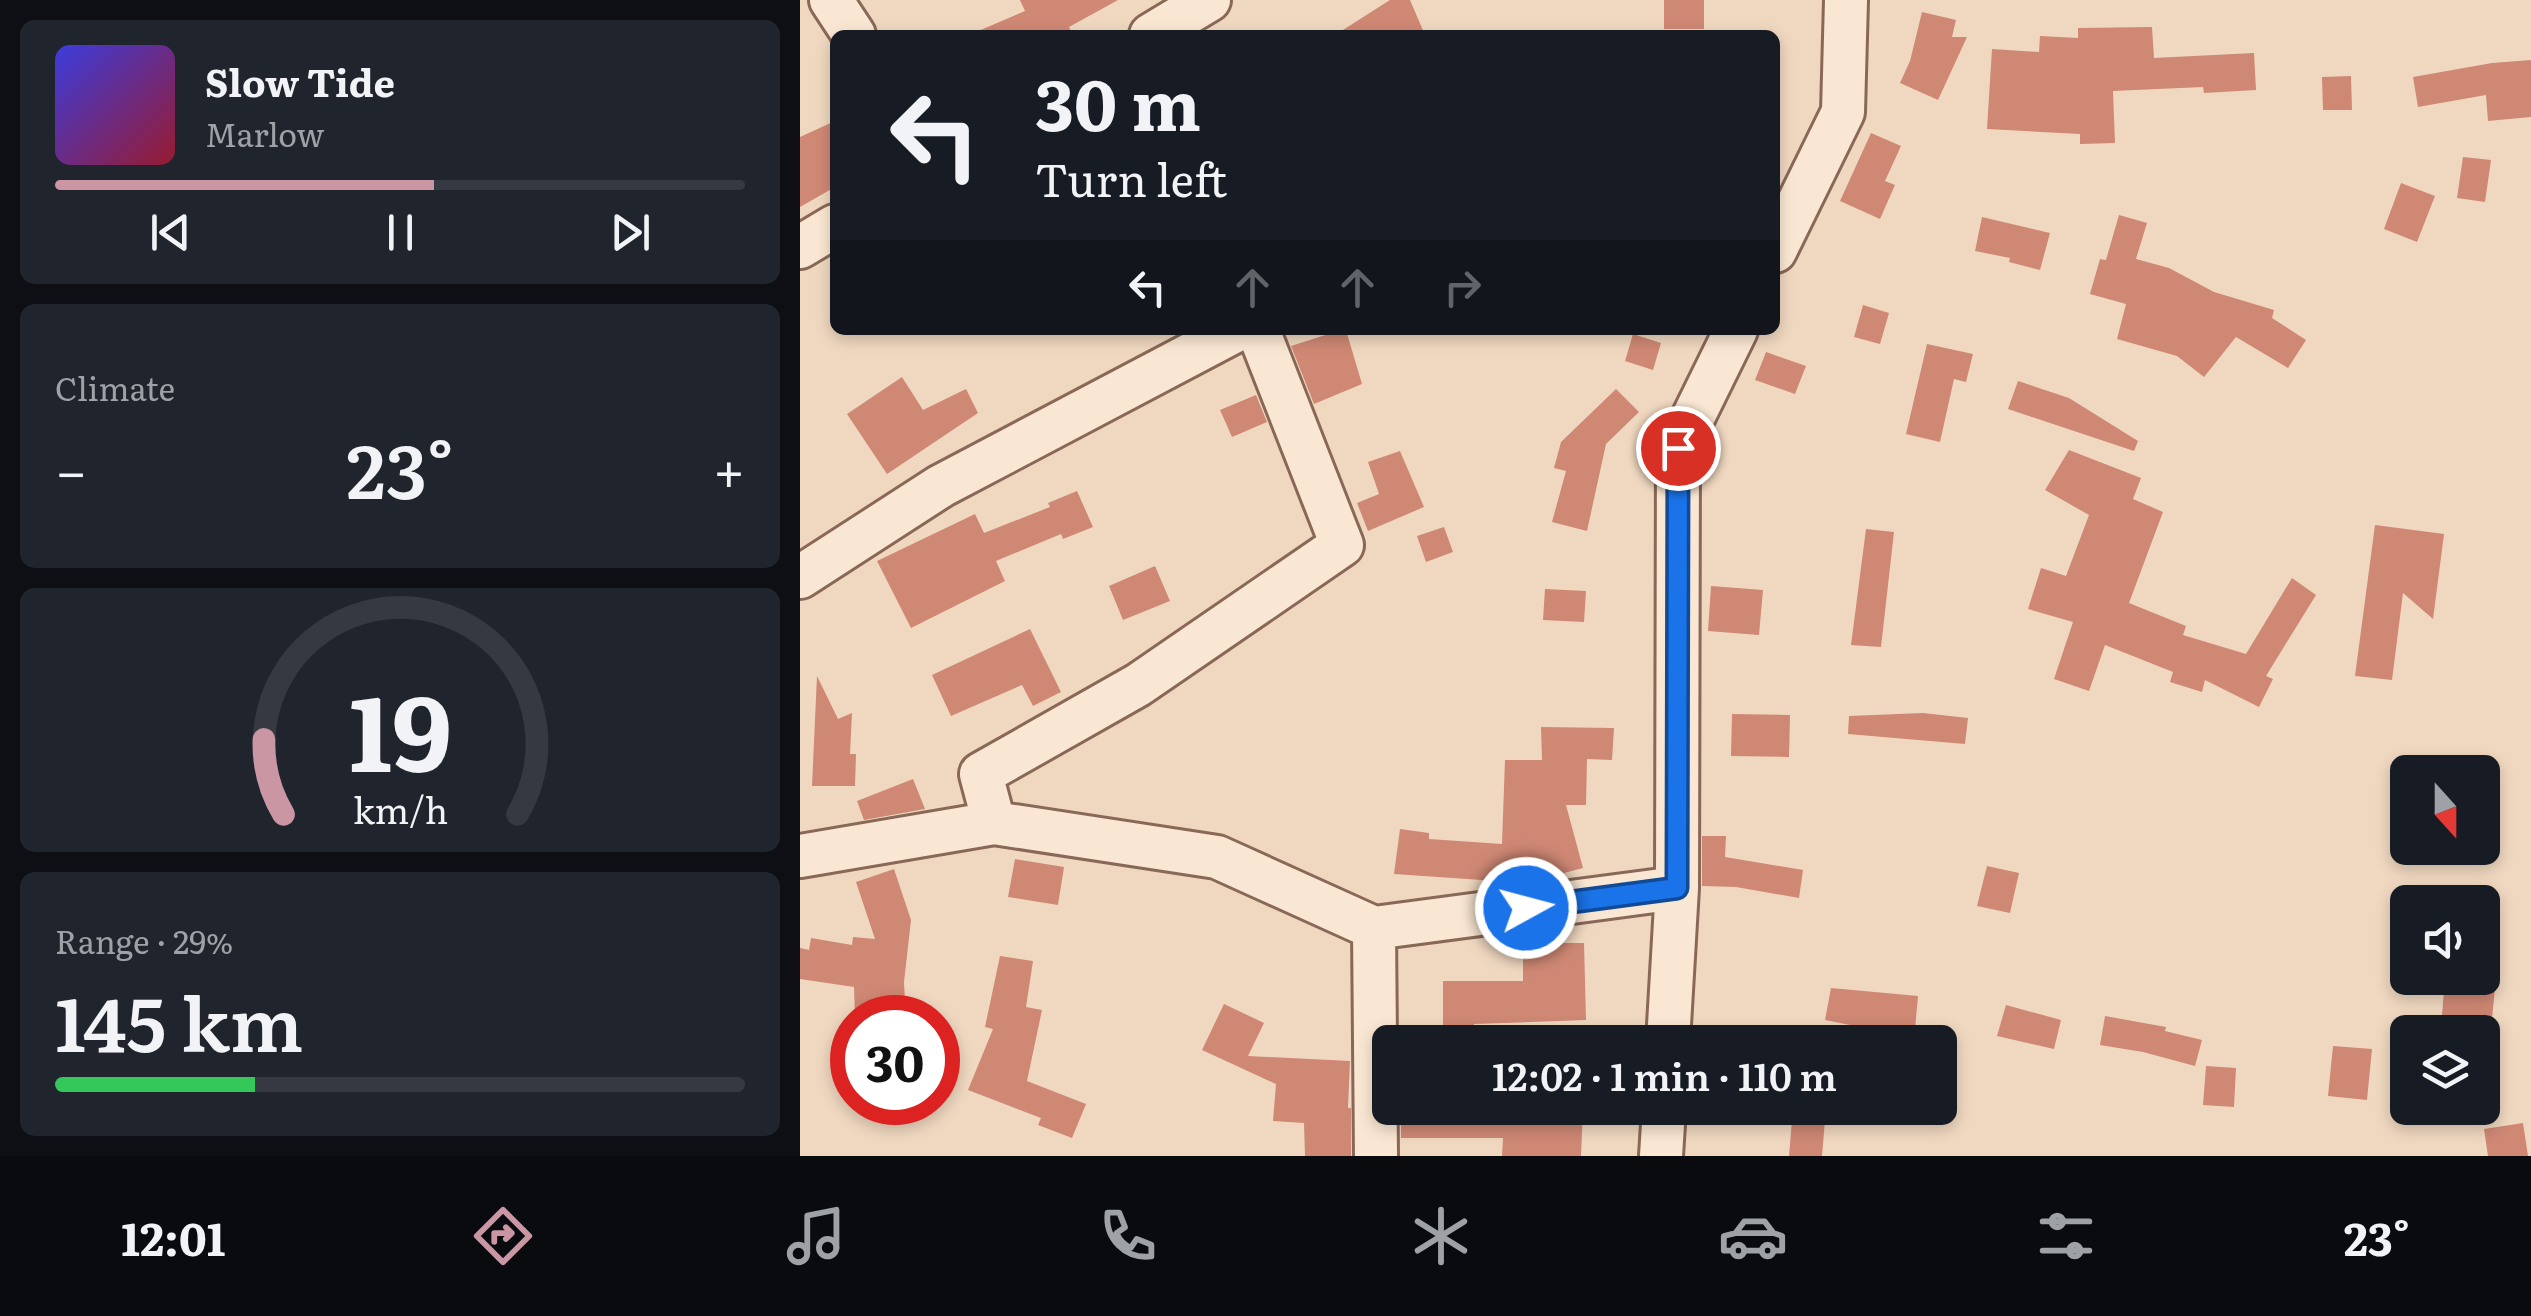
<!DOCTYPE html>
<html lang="en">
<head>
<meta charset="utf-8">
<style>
  :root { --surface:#171b24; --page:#20242c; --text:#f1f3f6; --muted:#9ea1a6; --line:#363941; --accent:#ca96a3 }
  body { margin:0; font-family:Literata,serif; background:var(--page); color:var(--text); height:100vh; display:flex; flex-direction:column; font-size:38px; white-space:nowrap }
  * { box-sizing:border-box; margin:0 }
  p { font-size:32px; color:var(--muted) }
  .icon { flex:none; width:55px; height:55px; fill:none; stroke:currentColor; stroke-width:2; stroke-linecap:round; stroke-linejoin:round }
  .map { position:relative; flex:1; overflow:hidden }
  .drawer { display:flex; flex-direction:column; gap:20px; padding:20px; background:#0d0f14; width:800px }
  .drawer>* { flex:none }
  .banner { position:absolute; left:30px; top:30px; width:950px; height:305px; border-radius:15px; box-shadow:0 5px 15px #0003; background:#171b24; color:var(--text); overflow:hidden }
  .needle { width:65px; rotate:159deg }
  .controls { position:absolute; left:1590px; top:755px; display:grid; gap:20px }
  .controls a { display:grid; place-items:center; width:110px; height:110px; border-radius:15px; background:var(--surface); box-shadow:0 5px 15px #0003; font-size:50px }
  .speed { position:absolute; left:30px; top:995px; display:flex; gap:20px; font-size:50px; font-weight:700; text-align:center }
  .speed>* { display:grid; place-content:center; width:130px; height:130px; border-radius:50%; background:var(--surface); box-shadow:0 5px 15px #0003; line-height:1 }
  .speed .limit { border:15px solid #d22; background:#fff; color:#111 }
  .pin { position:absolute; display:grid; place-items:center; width:85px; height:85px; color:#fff; margin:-42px; border:5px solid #fff; border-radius:50%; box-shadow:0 2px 10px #0007 }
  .me { position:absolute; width:110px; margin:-55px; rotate:83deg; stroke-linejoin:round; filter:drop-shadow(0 0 8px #0008) }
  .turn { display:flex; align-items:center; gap:35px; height:210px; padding:0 40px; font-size:45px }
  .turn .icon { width:130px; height:130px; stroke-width:2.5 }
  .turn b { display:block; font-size:70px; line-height:85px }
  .lanes { display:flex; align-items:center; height:95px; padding:0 40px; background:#0003; justify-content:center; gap:50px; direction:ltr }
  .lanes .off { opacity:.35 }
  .big { font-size:75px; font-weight:600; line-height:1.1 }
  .drawer .tile { flex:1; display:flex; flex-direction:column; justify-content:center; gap:15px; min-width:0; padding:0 35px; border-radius:15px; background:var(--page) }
  .drawer .dial { align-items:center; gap:0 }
  .dial svg { height:260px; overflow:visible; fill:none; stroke:var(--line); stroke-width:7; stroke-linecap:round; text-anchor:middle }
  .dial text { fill:var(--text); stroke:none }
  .song { display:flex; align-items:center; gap:30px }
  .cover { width:120px; height:120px; border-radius:15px; background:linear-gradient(135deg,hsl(240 70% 55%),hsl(350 70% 35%)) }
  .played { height:10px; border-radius:5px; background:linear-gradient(90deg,var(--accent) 55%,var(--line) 55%) }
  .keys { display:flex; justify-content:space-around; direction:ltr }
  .heat { display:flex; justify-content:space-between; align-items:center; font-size:55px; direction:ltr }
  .charge { height:15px; border-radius:8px; background:linear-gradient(90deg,#34c759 29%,var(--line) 0) }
  .trip { position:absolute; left:572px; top:1025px; width:585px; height:100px; border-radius:15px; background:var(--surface); box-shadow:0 5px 15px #0003; font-weight:600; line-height:100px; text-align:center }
  .tab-bar { display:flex; height:160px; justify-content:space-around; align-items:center; background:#090b0e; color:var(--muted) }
  .tab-bar .icon { width:70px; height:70px }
  .tab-bar .active { color:var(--accent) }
  .tab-bar b { font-size:45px; color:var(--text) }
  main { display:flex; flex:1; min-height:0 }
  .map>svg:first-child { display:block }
  .building { fill:#cf8874 }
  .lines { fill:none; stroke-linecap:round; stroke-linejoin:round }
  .street-casing { stroke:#896857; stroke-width:48 }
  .street { stroke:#fae7d3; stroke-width:42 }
  .route-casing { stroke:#114b97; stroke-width:25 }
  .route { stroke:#1a73e8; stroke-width:18 }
</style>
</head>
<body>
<main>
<section class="drawer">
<div class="tile">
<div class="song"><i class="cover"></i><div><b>Slow Tide</b><p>Marlow</p></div></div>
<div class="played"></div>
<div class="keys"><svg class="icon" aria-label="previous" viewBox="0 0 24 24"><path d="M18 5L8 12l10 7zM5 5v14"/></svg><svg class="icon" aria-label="pause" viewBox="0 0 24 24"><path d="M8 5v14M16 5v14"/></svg><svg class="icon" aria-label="next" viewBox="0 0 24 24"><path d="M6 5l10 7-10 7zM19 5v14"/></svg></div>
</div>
<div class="tile"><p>Climate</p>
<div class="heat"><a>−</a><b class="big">23°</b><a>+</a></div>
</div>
<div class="tile dial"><svg viewBox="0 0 100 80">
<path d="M14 69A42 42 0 1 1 86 69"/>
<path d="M14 69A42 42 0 0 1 8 46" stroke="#ca96a3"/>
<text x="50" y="56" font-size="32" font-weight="700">19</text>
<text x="50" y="72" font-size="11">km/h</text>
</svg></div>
<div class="tile"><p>Range · 29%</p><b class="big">145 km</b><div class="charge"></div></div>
</section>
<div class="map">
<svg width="1731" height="1156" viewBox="0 0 1731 1156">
  <rect width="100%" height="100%" fill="#f0d8c0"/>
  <path class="building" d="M220 0H318L269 27 273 35H169L225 11Z
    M590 0H610L625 35H535Z
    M864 0H904V29H864Z
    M1122 12 1156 20 1152 37H1167L1138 100 1100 83 1110 61Z
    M1352 27 1354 58 1454 53 1456 90 1404 93 1403 87 1313 91 1315 143 1280 144V134L1187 129 1192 49 1239 52 1240 36 1278 38V28Z
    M1731 60V117L1688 121 1686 95 1618 107 1613 77 1692 63Z
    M1551 76 1552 110H1523L1522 77Z
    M35 121V187L0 207V137Z
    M1071 133 1101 146 1085 181 1095 185 1080 219 1040 201Z
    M1663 157 1691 160 1685 202 1657 198Z
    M1601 183 1635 196 1617 242 1584 229Z
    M1319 215 1347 223 1336 259 1369 268 1414 292 1474 310 1472 318 1506 340 1488 368 1436 337 1404 377 1377 356 1317 339 1326 304 1290 294 1300 259 1306 260Z
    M1182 217 1250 233 1240 270 1209 262 1210 258 1175 251Z
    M1063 305 1089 313 1080 344 1054 337Z
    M541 330H546L562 384 514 404 491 346Z
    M833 334 861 343 853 370 825 361Z
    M1127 344 1173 354 1166 382 1154 379 1140 442 1106 434Z
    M966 352 1006 366 995 394 955 380Z
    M102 377 123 410 166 389 178 413 87 474 47 414Z
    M1218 381 1269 398 1338 441 1334 451 1208 409Z
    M816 389 839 412 806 444 787 531 752 522 766 471 754 468 761 442Z
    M456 395 467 422 432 437 420 410Z
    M1269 450 1341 478 1333 499 1363 512 1329 603 1386 626 1383 635 1446 654 1492 578 1516 595 1466 676 1473 679 1459 707 1405 680 1402 692 1370 682 1373 672 1305 645 1289 691 1254 679 1273 622 1228 609 1241 568 1266 576 1289 515 1245 490Z
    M600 451 624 507 568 531 557 503 579 494 568 462Z
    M277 491 293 527 263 539 261 534 196 561 205 581 111 628 77 561 175 514 184 533 250 507 248 503Z
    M1575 525 1644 534 1633 619 1603 593 1592 680 1555 676Z
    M644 527 653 552 626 562 617 536Z
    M1066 529 1094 532 1081 647 1051 645Z
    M355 566 370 601 323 620 309 586Z
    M911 586 963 590 959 635 908 631Z
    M745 589 786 591 784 622 743 620Z
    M230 629 261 692 233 706 222 685 151 716 132 675Z
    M17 676 38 719 52 713 50 754H56L55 786H12Z
    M1123 713 1168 718 1165 744 1048 734 1049 716Z
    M932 714 990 715 989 757 931 756Z
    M741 727 814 728 812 760 787 759 786 805H766L783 868 726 883 594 874 600 829 629 833V839L702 844 705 760H742Z
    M113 779 125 809 64 820 57 801Z
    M902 836H926L925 857 1003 870 999 898 936 887 902 886Z
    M215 859 264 867 258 905 208 897Z
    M1187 866 1219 873 1210 913 1177 906Z
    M94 869 111 920 104 982 106 1018H55L54 987 0 979V948L9 950 11 938 52 945 53 937 75 939 56 882Z
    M723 943H784L786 1020 674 1024 675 1042H643V981H723Z
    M200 956 233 961 226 1007 242 1010 227 1081 286 1104 272 1138 238 1125 241 1118 168 1090 193 1029 185 1027Z
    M1645 978H1696L1692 1019 1642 1015Z
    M1031 988 1118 996 1115 1030 1076 1026 1075 1030 1025 1020Z
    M424 1004 464 1023 448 1056 550 1061 548 1108H551V1156H505L504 1123 473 1121 476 1084 402 1050Z
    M1206 1005 1261 1020 1254 1049 1197 1036Z
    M1305 1016 1366 1027 1365 1031 1402 1040 1395 1066 1343 1052 1300 1045Z
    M1533 1046 1572 1049 1567 1100 1528 1096Z
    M1406 1066 1436 1068 1434 1107 1403 1105Z
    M601 1108H783L781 1156H702L703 1138H601Z
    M993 1108H1026L1022 1156H989Z
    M1723 1123 1728 1156H1688L1684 1129Z"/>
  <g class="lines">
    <g class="street-casing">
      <path id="street" d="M31 0 54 35
        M351 35 409 0
        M0 247 35 226
        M975 251 1043 112 1046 0
        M0 577 141 486 437 330
        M194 823 181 774 338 685 542 545 458 330
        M0 856 194 823 417 857 574 928
        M868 1042 877 888 878 448 936 330
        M576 1156 574 928 877 888
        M861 1156 864 1108"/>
    </g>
    <use href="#street" class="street"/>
  </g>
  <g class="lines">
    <g class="route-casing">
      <path id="route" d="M726 908 877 888 878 448"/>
    </g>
    <use href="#route" class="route"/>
  </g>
</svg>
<div class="controls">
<a><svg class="needle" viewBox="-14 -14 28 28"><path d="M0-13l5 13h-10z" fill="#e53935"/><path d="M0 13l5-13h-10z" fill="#9ea1a6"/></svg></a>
<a><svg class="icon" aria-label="sound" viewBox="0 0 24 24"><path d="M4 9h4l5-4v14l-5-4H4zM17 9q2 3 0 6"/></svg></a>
<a><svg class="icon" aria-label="layers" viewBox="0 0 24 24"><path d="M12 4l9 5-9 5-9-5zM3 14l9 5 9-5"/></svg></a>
</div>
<div class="speed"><div class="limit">30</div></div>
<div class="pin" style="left:878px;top:448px;background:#d93025"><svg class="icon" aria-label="arrive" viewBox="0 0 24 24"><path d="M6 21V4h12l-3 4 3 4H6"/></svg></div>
<svg class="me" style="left:726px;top:908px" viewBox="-20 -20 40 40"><circle r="17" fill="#1a73e8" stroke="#fff" stroke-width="3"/><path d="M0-11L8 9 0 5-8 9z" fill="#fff"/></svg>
<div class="trip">12:02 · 1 min · 110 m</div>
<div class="banner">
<div class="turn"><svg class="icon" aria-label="left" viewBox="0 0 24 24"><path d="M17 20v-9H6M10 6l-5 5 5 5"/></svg><div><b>30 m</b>Turn left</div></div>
<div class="lanes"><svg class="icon" aria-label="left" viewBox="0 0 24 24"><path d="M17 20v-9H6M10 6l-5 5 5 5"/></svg><svg class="icon off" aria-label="ahead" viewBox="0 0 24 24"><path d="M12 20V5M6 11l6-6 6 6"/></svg><svg class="icon off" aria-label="ahead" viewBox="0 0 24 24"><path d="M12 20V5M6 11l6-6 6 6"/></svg><svg class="icon off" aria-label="right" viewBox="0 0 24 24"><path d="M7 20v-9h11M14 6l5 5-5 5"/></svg></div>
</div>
</div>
</main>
<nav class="tab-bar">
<b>12:01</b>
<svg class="icon active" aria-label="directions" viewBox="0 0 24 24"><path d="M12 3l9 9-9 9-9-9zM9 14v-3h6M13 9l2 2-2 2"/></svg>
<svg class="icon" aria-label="music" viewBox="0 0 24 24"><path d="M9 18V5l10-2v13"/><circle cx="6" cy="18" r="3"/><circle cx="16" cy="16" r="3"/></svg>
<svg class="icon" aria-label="phone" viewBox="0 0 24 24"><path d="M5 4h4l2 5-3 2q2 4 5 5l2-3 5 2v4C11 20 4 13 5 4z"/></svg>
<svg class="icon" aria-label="climate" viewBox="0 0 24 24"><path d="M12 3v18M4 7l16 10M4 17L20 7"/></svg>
<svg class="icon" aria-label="car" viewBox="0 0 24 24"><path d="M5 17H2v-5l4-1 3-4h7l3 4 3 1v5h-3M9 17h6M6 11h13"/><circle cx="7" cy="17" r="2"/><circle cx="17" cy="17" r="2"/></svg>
<svg class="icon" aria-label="filters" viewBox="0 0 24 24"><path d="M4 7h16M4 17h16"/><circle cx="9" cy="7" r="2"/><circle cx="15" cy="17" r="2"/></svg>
<b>23°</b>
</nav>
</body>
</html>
